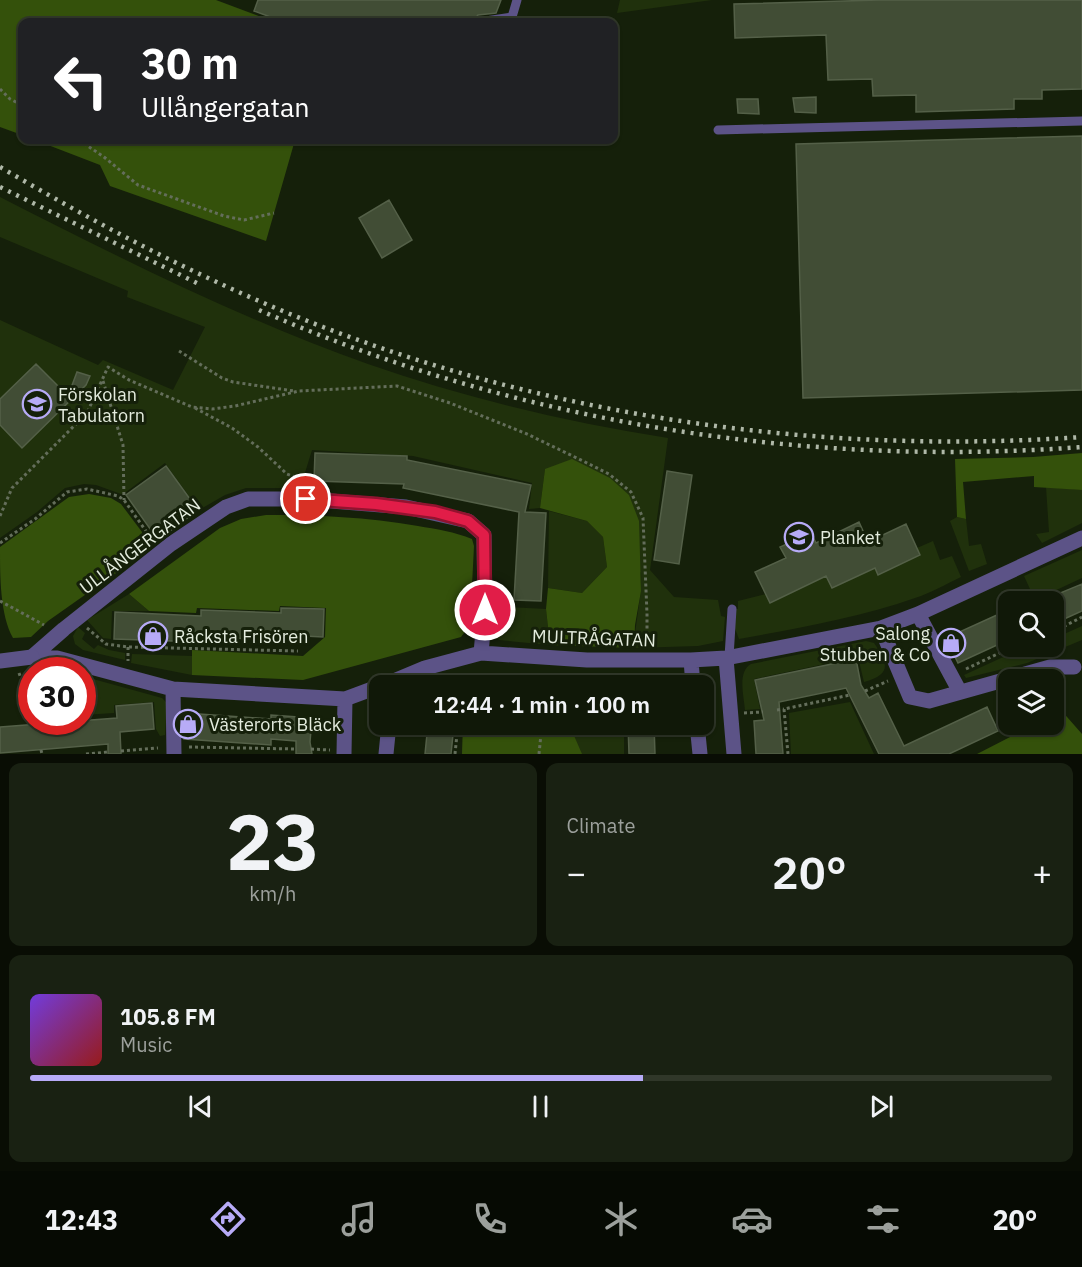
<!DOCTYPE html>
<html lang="en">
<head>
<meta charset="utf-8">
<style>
  :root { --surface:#101808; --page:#192112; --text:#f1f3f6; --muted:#9ca09c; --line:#303729; --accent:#b7abf7 }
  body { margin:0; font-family:"IBM Plex Sans",sans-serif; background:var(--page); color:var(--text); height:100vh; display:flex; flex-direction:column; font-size:22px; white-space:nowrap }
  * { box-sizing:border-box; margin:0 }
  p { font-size:20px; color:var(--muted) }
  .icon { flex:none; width:33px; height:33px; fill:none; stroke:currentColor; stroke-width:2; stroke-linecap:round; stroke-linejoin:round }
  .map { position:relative; height:754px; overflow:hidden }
  .details { display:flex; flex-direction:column; gap:9px; padding:9px; background:#090d04; flex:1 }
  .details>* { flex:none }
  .guide { position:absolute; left:18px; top:18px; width:600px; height:126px; border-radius:12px; box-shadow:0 2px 4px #0004,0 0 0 2px var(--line); background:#202124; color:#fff; overflow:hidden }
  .fabs { position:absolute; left:998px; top:591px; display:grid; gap:12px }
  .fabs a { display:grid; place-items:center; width:66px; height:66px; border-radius:12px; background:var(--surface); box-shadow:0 2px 4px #0004,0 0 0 2px var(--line); font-size:30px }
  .speed { position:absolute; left:18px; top:657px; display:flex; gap:12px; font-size:30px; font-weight:700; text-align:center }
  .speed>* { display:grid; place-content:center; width:78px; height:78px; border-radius:50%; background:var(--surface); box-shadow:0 2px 4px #0004,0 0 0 2px var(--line); line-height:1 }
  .speed .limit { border:9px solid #d22; background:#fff; color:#111 }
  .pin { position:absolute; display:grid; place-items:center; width:51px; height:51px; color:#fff; margin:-26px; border:3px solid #fff; border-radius:50%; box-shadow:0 2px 6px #0007 }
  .me { position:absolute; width:66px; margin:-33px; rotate:0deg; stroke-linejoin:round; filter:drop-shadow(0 0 4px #0008) }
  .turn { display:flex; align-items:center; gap:21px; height:126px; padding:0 24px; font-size:27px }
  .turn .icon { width:78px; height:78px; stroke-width:2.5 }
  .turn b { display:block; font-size:42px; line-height:51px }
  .big { font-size:45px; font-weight:600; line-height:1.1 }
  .details .widget { flex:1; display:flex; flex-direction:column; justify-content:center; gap:9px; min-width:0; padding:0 21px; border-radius:12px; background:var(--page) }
  .details .dial { align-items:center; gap:0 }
  .dial b { font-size:78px; line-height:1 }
  .song { display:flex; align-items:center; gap:18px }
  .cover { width:72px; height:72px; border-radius:9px; background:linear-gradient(135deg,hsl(260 70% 55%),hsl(0 70% 35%)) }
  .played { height:6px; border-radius:3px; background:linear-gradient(90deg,var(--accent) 60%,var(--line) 60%) }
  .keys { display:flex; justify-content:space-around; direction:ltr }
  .heat { display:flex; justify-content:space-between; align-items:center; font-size:33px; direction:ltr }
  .details .tiles { flex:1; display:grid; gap:9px; grid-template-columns:1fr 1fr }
  .widget:last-child { grid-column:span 2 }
  .trip { position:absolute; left:369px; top:675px; width:345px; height:60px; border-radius:12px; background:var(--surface); box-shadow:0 2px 4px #0004,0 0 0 2px var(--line); font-weight:600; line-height:60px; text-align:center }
  .tab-bar { display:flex; height:96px; justify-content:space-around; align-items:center; background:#060a03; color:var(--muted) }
  .tab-bar .icon { width:42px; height:42px }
  .tab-bar .current { color:var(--accent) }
  .tab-bar b { font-size:27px; color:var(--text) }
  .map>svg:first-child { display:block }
  .green { fill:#20310c }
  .forest { fill:#34510b }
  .building { fill:#414d35; stroke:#546048; stroke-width:1.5 }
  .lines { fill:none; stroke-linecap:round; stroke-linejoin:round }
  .path { stroke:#646e5b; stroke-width:3; stroke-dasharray:3 3; stroke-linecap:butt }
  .service { stroke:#5c5387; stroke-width:9 }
  .minor { stroke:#5c5387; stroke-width:15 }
  .rail { stroke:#afb8a8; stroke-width:4.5; stroke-dasharray:3 6; stroke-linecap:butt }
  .minor-bridge { stroke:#5c5387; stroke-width:15 }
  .route-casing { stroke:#92132f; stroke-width:15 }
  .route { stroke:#e11d48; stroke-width:10 }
  .labels { text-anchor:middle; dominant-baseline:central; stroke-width:6; stroke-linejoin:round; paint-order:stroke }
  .poi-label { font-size:18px; fill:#e4ecde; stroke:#15200a; text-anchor:start }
  .street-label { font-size:18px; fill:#e4ecde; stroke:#15200a }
</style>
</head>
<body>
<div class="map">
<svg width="1082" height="754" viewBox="0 0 1082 754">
  <rect width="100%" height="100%" fill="#15200a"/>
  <path class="green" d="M620 0H712L617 13Z
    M0 197C120 258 241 319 368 364 465 398 567 422 668 438L650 570 674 597 718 600 721 616 725 617 723 641 698 646 634 648C635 623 642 598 641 573L545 469 540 508 529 509 532 483 413 456 312 450 304 476 291 488H246L225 495 199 510 165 463 126 492 121 494 96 485 84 484 65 488 37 512 0 538V320L98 365 103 360 173 390 205 327 127 297 128 291 0 237Z
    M1046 487 1082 490V523L1042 543 1036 534 1049 532Z
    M549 511 587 521 603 537 607 567 582 593 548 588Z
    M957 517 966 519 969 546 981 544 987 564 969 571 950 521Z
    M933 541 940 560 952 556 961 577C946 584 931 593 915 598 858 618 798 628 739 639L734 626V609H738V601L766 594 770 602 826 576 832 588 875 568 879 574 920 555 917 548Z
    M1082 550V578L1035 600 1024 576Z
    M129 594 149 611H112L111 639 103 638 87 620Z
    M508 607 546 609 550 645 499 640 493 634 494 615Z
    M1082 626V640L1027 663 966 678 964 675 1025 647 1053 646V639Z
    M78 627 85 633 82 639 94 649 98 645 109 650 125 653V660L83 650 75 644 73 636Z
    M866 641 874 643C889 665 891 674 864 682L858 657 754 679 760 709 745 710C744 696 737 672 751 664Z
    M132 654 192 656V675L131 663Z
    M82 676 162 698 167 703 165 735 160 736 156 729 154 702 114 705V713L83 715Z
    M850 702 874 754H791L789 713Z
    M532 724 624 725V754H462L463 727Z"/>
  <path class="forest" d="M0 0H216L275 22H22V135L0 127Z
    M35 140H295L266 241 110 186 100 165Z
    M1082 453V490L1034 487V476L963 482 966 519 957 517 955 459 1033 457Z
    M572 459 610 478 629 495 639 521 641 591 635 625 634 648 550 645 546 609 548 588 582 593 607 567 603 537 587 521 540 508 545 469Z
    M89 494 111 498 121 504 142 532 143 554 48 621 31 637 13 638C0 615 0 576 0 547L69 497Z
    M266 515C318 515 367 517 418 526 436 529 455 532 472 539L474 546 470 625 461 637 303 680 192 675V650L303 656 325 637 326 608 280 606 279 611 197 608 196 613 149 611 129 594 220 528 241 519Z
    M1008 697V724H1053V701L1082 734V754H977L1012 736 998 701Z
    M524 725 572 731 582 754H462L463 727Z"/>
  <path class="building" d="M258 0H501L496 13 478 15 473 21 458 22H284L254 11Z
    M880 0H1082V89L1042 90V99H1014V109L916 112V95L873 96 872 79 828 80 826 35 735 38 734 4Z
    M816 97V113L795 112 793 98Z
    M737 99H758L759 114 738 113Z
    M1082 136V390L803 398 796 144Z
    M389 200 412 240 382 258 359 218Z
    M36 364 68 396 77 372 90 376 86 385 22 448 0 425V399Z
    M315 453 407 456V460L531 485 525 512 546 513 541 601 514 600 519 512 403 488 404 484 314 481Z
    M166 466 198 510 158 540 126 495Z
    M667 471 692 475 679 564 654 560Z
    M859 522 868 542 906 524 920 555 878 575 875 568 832 588 826 576 770 603 755 572 786 558 780 547 811 533 816 543Z
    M1082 584V611L1053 624V596Z
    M281 608 324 609 323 637 284 635V640L203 637 202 642 114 639 115 612 201 616V610L281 613Z
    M1008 610V640L958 663 946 638Z
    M856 659 861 685 869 698 878 693 904 746 987 707 998 731 949 754H879L846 688 779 702 783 754H756L754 721 764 720 755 680Z
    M152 703 154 729 120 732 121 754H108V744L0 753V727L117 718 116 706Z
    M185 713 271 719V715L312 718 310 742 312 754H296V741L271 739V745L184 739Z
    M428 724 454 725 451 754H425Z
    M628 724H654L655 754H629Z"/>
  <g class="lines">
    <path class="path" d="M0 89 10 99 22 105
      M79 140 104 157 138 185 224 216 244 220 274 213
      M179 351 222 378 233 382 294 391
      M103 381 123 445 124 500
      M195 408 232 428 258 447 287 474 301 479 305 484
      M0 516 12 488 87 413 108 367 129 380 192 407 212 409 235 406 299 391 397 386 450 403 527 434 583 461 609 474 631 492 643 518 647 614V645
      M0 543 35 519 67 492 87 489 118 496 124 500 153 541
      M0 601 44 625
      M87 628 106 644 128 647 298 651
      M1053 632 1082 617
      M128 647V661
      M966 669 1014 646
      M19 673 32 708
      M865 691 888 681
      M777 710 784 709
      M744 713 763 712
      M37 725 39 722
      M189 747 296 749
      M311 749 330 750
      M41 750 42 754
      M121 751 158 748
      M86 754 108 752
      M455 754 458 724
      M539 754 542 724
      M788 754 784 709 850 695"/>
    <path class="service" d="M479 22 512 17 517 0
      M718 130 1082 121
      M729 657 732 609"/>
    <path class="minor" d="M918 614 960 692
      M881 628 910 697 929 701 1050 667H1074
      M32 657 64 629 171 544 226 507 248 499H306L406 507 468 521 484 535 485 610 481 653
      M32 657 57 658 173 689 345 699 380 686
      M726 658 734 754
      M691 660 693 686
      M382 686 425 668 481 653 587 660H691L726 658 881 628 918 614 1082 538
      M173 689 174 754
      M697 724 700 754
      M344 754 345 699
      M386 754 389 724"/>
    <path class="rail" d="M0 167C67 206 135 244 206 277 478 406 783 458 1082 437
      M0 187 201 285
      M259 310C516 422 802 468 1082 447"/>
    <path class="minor-bridge" d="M0 661 32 657"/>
  </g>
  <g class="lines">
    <g class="route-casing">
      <path id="route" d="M306 499 376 504 435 512 468 521 484 535 485 610"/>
    </g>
    <use href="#route" class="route"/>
  </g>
  <defs>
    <g id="school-ring" transform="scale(1.5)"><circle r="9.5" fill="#15200a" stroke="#b7abf7" stroke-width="1.5"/><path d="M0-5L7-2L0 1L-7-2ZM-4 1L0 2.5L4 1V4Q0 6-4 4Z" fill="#b7abf7"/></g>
    <g id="shop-ring" transform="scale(1.5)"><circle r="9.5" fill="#15200a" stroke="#b7abf7" stroke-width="1.5"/><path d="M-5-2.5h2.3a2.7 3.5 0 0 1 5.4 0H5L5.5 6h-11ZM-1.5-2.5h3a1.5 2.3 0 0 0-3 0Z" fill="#b7abf7"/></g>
  </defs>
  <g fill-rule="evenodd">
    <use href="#school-ring" x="37" y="404"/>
    <use href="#school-ring" x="799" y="537"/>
    <use href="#shop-ring" x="153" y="636"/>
    <use href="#shop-ring" x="951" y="643"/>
    <use href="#shop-ring" x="188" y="724"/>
  </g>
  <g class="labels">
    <g class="poi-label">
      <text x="58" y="394">Förskolan<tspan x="58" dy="21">Tabulatorn</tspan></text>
      <text x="820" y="537">Planket</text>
      <text x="930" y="633" text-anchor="end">Salong<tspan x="930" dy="21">Stubben &amp; Co</tspan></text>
      <text x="174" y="636">Råcksta Frisören</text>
      <text x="209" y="724">Västerorts Bläck</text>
    </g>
    <g class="street-label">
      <text transform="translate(140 546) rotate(-37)">ULLÅNGERGATAN</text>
      <text transform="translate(594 638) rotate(2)">MULTRÅGATAN</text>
    </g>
  </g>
</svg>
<div class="fabs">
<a><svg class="icon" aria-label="search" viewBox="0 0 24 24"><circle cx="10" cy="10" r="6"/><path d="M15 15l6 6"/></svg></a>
<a><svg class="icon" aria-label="layers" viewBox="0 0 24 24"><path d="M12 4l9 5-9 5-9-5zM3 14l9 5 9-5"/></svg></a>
</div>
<div class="speed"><div class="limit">30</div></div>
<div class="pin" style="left:306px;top:499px;background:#d93025"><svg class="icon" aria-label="arrive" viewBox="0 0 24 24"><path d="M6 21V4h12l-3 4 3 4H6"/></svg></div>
<svg class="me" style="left:485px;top:610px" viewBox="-20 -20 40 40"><circle r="17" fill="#e11d48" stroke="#fff" stroke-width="3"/><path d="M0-11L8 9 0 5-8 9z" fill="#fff"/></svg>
<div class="trip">12:44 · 1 min · 100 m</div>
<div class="guide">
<div class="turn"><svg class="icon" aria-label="left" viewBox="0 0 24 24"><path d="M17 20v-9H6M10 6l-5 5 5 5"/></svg><div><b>30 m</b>Ullångergatan</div></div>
</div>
</div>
<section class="details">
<div class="tiles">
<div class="widget dial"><b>23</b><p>km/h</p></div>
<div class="widget"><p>Climate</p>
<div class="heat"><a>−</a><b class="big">20°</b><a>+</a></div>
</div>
<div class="widget">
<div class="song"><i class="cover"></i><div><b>105.8 FM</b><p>Music</p></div></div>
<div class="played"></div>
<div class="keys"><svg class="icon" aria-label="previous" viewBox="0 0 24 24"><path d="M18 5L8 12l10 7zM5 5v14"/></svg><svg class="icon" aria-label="pause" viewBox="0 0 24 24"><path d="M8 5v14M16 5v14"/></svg><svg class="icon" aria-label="next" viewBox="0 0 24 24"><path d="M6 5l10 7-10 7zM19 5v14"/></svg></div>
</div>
</div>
</section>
<nav class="tab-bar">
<b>12:43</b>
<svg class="icon current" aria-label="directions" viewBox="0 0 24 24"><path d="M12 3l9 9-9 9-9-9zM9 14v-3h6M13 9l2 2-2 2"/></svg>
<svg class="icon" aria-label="music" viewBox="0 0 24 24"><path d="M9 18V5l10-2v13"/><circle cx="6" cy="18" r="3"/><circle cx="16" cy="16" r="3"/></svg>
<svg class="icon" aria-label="phone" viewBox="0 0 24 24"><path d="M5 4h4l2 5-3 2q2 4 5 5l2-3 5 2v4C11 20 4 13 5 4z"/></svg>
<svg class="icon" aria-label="climate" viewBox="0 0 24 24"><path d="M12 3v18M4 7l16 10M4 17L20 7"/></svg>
<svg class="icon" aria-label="car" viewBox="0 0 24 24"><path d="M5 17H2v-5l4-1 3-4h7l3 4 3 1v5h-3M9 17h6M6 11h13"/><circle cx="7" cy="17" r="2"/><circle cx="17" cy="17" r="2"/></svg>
<svg class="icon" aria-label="filters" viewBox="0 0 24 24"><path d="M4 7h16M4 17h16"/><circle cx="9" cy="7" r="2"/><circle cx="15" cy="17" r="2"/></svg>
<b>20°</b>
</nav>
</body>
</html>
